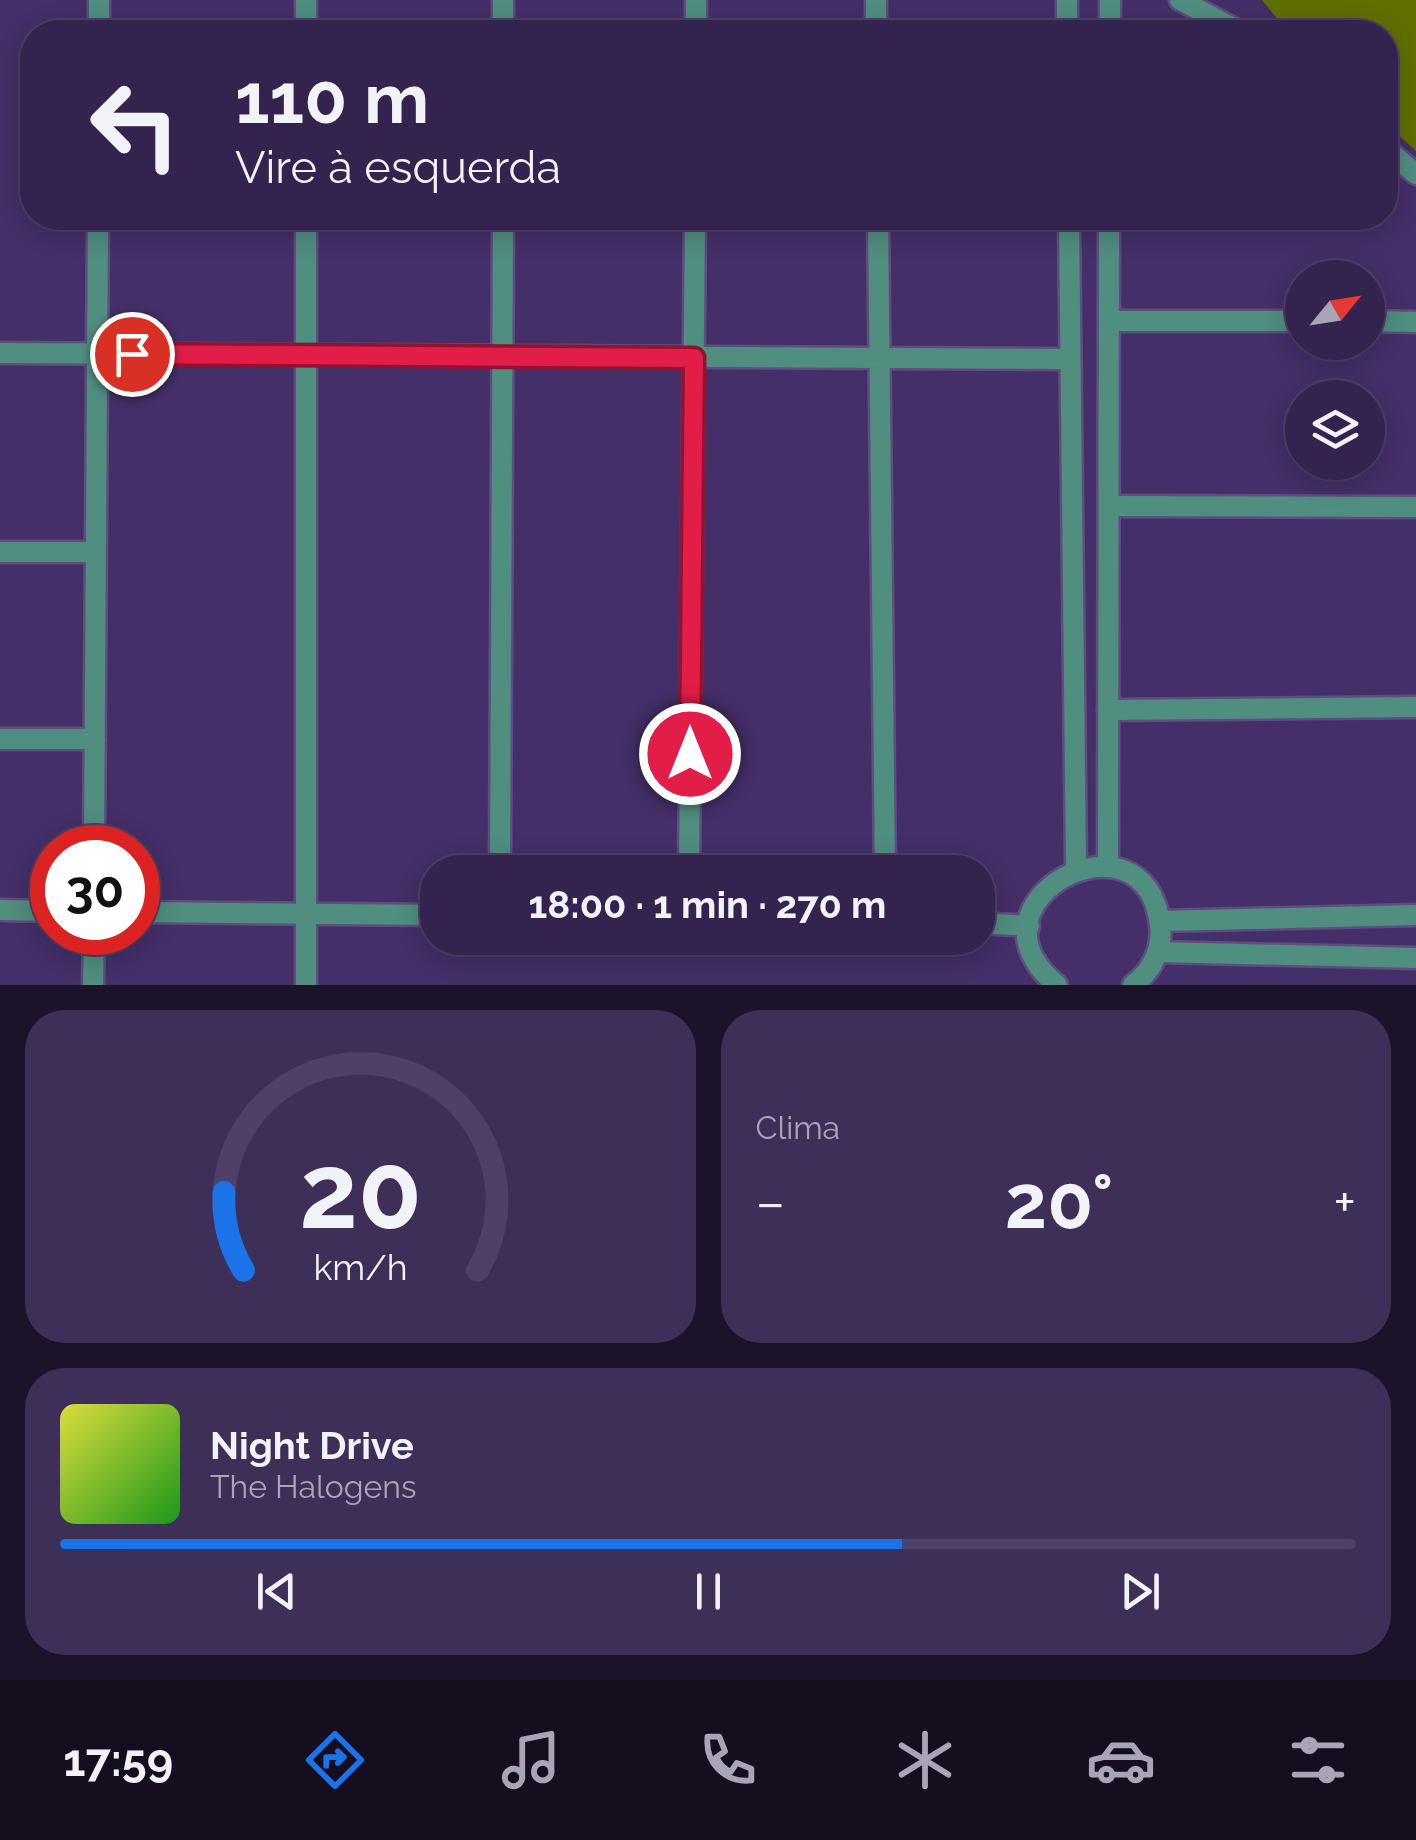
<!DOCTYPE html>
<html lang="pt">
<head>
<meta charset="utf-8">
<style>
  :root { --surface:#33234e; --page:#3e2f58; --text:#f1f3f6; --muted:#a9a4b6; --line:#4e4066; --accent:#1a73e8 }
  body { margin:0; font-family:Raleway,sans-serif; background:var(--page); color:var(--text); height:100vh; display:flex; flex-direction:column; font-size:38px; white-space:nowrap }
  * { box-sizing:border-box; margin:0 }
  p { font-size:32px; color:var(--muted) }
  .icon { flex:none; width:55px; height:55px; fill:none; stroke:currentColor; stroke-width:2; stroke-linecap:round; stroke-linejoin:round }
  .map { position:relative; height:985px; overflow:hidden }
  .drawer { display:flex; flex-direction:column; gap:25px; padding:25px; background:#1c132b; flex:1 }
  .drawer>* { flex:none }
  .hud { position:absolute; left:20px; top:20px; width:1378px; height:210px; border-radius:40px; box-shadow:0 5px 25px #0003,0 0 0 2px var(--line); background:#33234e; color:var(--text); overflow:hidden }
  .needle { width:65px; rotate:60deg }
  .controls { position:absolute; left:1285px; top:260px; display:grid; gap:20px }
  .controls a { display:grid; place-items:center; width:100px; height:100px; border-radius:50%; background:var(--surface); box-shadow:0 5px 25px #0003,0 0 0 2px var(--line); font-size:50px }
  .speed { position:absolute; left:30px; top:825px; display:flex; gap:20px; font-size:50px; font-weight:700; text-align:center }
  .speed>* { display:grid; place-content:center; width:130px; height:130px; border-radius:50%; background:var(--surface); box-shadow:0 5px 25px #0003,0 0 0 2px var(--line); line-height:1 }
  .speed .limit { border:15px solid #d22; background:#fff; color:#111 }
  .pin { position:absolute; display:grid; place-items:center; width:85px; height:85px; color:#fff; margin:-42px; border:5px solid #fff; border-radius:50%; box-shadow:0 2px 10px #0007 }
  .me { position:absolute; width:110px; margin:-55px; rotate:0deg; stroke-linejoin:round; filter:drop-shadow(0 0 8px #0008) }
  .turn { display:flex; align-items:center; gap:35px; height:210px; padding:0 50px; font-size:45px }
  .turn .icon { width:130px; height:130px; stroke-width:2.5 }
  .turn b { display:block; font-size:70px; line-height:85px }
  .big { font-size:75px; font-weight:700; line-height:1.1 }
  .drawer .card { flex:1; display:flex; flex-direction:column; justify-content:center; gap:15px; min-width:0; padding:0 35px; border-radius:40px; background:var(--page) }
  .drawer .dial { align-items:center; gap:0 }
  .dial svg { height:260px; overflow:visible; fill:none; stroke:var(--line); stroke-width:7; stroke-linecap:round; text-anchor:middle }
  .dial text { fill:var(--text); stroke:none }
  .song { display:flex; align-items:center; gap:30px }
  .cover { width:120px; height:120px; border-radius:15px; background:linear-gradient(135deg,hsl(60 70% 55%),hsl(120 70% 35%)) }
  .played { height:10px; border-radius:5px; background:linear-gradient(90deg,var(--accent) 65%,var(--line) 65%) }
  .keys { display:flex; justify-content:space-around; direction:ltr }
  .heat { display:flex; justify-content:space-between; align-items:center; font-size:55px; direction:ltr }
  .drawer .tiles { flex:1; display:grid; gap:25px; grid-template-columns:1fr 1fr }
  .card:last-child { grid-column:span 2 }
  .trip { position:absolute; left:420px; top:855px; width:575px; height:100px; border-radius:40px; background:var(--surface); box-shadow:0 5px 25px #0003,0 0 0 2px var(--line); font-weight:700; line-height:100px; text-align:center }
  .tab-bar { display:flex; height:160px; justify-content:space-around; align-items:center; background:#140e1f; color:var(--muted) }
  .tab-bar .icon { width:70px; height:70px }
  .tab-bar .active { color:var(--accent) }
  .tab-bar b { font-size:45px; color:var(--text) }
  .map>svg:first-child { display:block }
  .forest { fill:#616f00 }
  .lines { fill:none; stroke-linecap:round; stroke-linejoin:round }
  .minor-casing { stroke:#5f4c80; stroke-width:25 }
  .tertiary-casing { stroke:#5f4c80; stroke-width:25 }
  .minor { stroke:#508e80; stroke-width:20 }
  .tertiary { stroke:#508e80; stroke-width:20 }
  .route-casing { stroke:#92132f; stroke-width:25 }
  .route { stroke:#e11d48; stroke-width:18 }
</style>
</head>
<body>
<div class="map">
<svg width="1416" height="985" viewBox="0 0 1416 985">
  <rect width="100%" height="100%" fill="#442f68"/>
  <path class="forest" d="M1262 0H1416V151L1385 123V32H1288Z"/>
  <g class="lines">
    <g class="minor-casing">
      <path id="minor" d="M876 0V32
        M1180 0 1241 32
        M99 32V0
        M306 32V0
        M503 32V0
        M696 32V0
        M1385 148 1416 174
        M306 218V985
        M878 218 885 872
        M1109 321H1302
        M1368 321 1416 322
        M0 353 1070 359
        M1109 506 1416 507
        M0 552H96
        M1108 710 1416 707
        M0 739H95
        M94 848 98 218
        M500 872 503 218
        M689 872 695 218
        M0 910 52 911
        M138 912 438 915
        M978 923 1029 926
        M93 985 94 932"/>
    </g>
    <g class="tertiary-casing">
      <path id="tertiary" d="M1067 0V32
        M1110 32V0
        M1069 218 1076 868
        M1108 867 1109 218
        M1160 921 1416 915
        M1158 952 1416 958
        M1057 985C954 901 1146 801 1160 925 1163 949 1152 971 1133 985"/>
    </g>
    <use href="#minor" class="minor"/>
    <use href="#tertiary" class="tertiary"/>
  </g>
  <g class="lines">
    <g class="route-casing">
      <path id="route" d="M132 354 694 358 690 754"/>
    </g>
    <use href="#route" class="route"/>
  </g>
</svg>
<div class="controls">
<a><svg class="needle" viewBox="-14 -14 28 28"><path d="M0-13l5 13h-10z" fill="#e53935"/><path d="M0 13l5-13h-10z" fill="#a9a4b6"/></svg></a>
<a><svg class="icon" aria-label="layers" viewBox="0 0 24 24"><path d="M12 4l9 5-9 5-9-5zM3 14l9 5 9-5"/></svg></a>
</div>
<div class="speed"><div class="limit">30</div></div>
<div class="pin" style="left:132px;top:354px;background:#d93025"><svg class="icon" aria-label="arrive" viewBox="0 0 24 24"><path d="M6 21V4h12l-3 4 3 4H6"/></svg></div>
<svg class="me" style="left:690px;top:754px" viewBox="-20 -20 40 40"><circle r="17" fill="#e11d48" stroke="#fff" stroke-width="3"/><path d="M0-11L8 9 0 5-8 9z" fill="#fff"/></svg>
<div class="trip">18:00 · 1 min · 270 m</div>
<div class="hud">
<div class="turn"><svg class="icon" aria-label="left" viewBox="0 0 24 24"><path d="M17 20v-9H6M10 6l-5 5 5 5"/></svg><div><b>110 m</b>Vire à esquerda</div></div>
</div>
</div>
<section class="drawer">
<div class="tiles">
<div class="card dial"><svg viewBox="0 0 100 80">
<path d="M14 69A42 42 0 1 1 86 69"/>
<path d="M14 69A42 42 0 0 1 8 45" stroke="#1a73e8"/>
<text x="50" y="56" font-size="32" font-weight="700">20</text>
<text x="50" y="72" font-size="11">km/h</text>
</svg></div>
<div class="card"><p>Clima</p>
<div class="heat"><a>−</a><b class="big">20°</b><a>+</a></div>
</div>
<div class="card">
<div class="song"><i class="cover"></i><div><b>Night Drive</b><p>The Halogens</p></div></div>
<div class="played"></div>
<div class="keys"><svg class="icon" aria-label="previous" viewBox="0 0 24 24"><path d="M18 5L8 12l10 7zM5 5v14"/></svg><svg class="icon" aria-label="pause" viewBox="0 0 24 24"><path d="M8 5v14M16 5v14"/></svg><svg class="icon" aria-label="next" viewBox="0 0 24 24"><path d="M6 5l10 7-10 7zM19 5v14"/></svg></div>
</div>
</div>
</section>
<nav class="tab-bar">
<b>17:59</b>
<svg class="icon active" aria-label="directions" viewBox="0 0 24 24"><path d="M12 3l9 9-9 9-9-9zM9 14v-3h6M13 9l2 2-2 2"/></svg>
<svg class="icon" aria-label="music" viewBox="0 0 24 24"><path d="M9 18V5l10-2v13"/><circle cx="6" cy="18" r="3"/><circle cx="16" cy="16" r="3"/></svg>
<svg class="icon" aria-label="phone" viewBox="0 0 24 24"><path d="M5 4h4l2 5-3 2q2 4 5 5l2-3 5 2v4C11 20 4 13 5 4z"/></svg>
<svg class="icon" aria-label="climate" viewBox="0 0 24 24"><path d="M12 3v18M4 7l16 10M4 17L20 7"/></svg>
<svg class="icon" aria-label="car" viewBox="0 0 24 24"><path d="M5 17H2v-5l4-1 3-4h7l3 4 3 1v5h-3M9 17h6M6 11h13"/><circle cx="7" cy="17" r="2"/><circle cx="17" cy="17" r="2"/></svg>
<svg class="icon" aria-label="filters" viewBox="0 0 24 24"><path d="M4 7h16M4 17h16"/><circle cx="9" cy="7" r="2"/><circle cx="15" cy="17" r="2"/></svg>
</nav>
</body>
</html>
